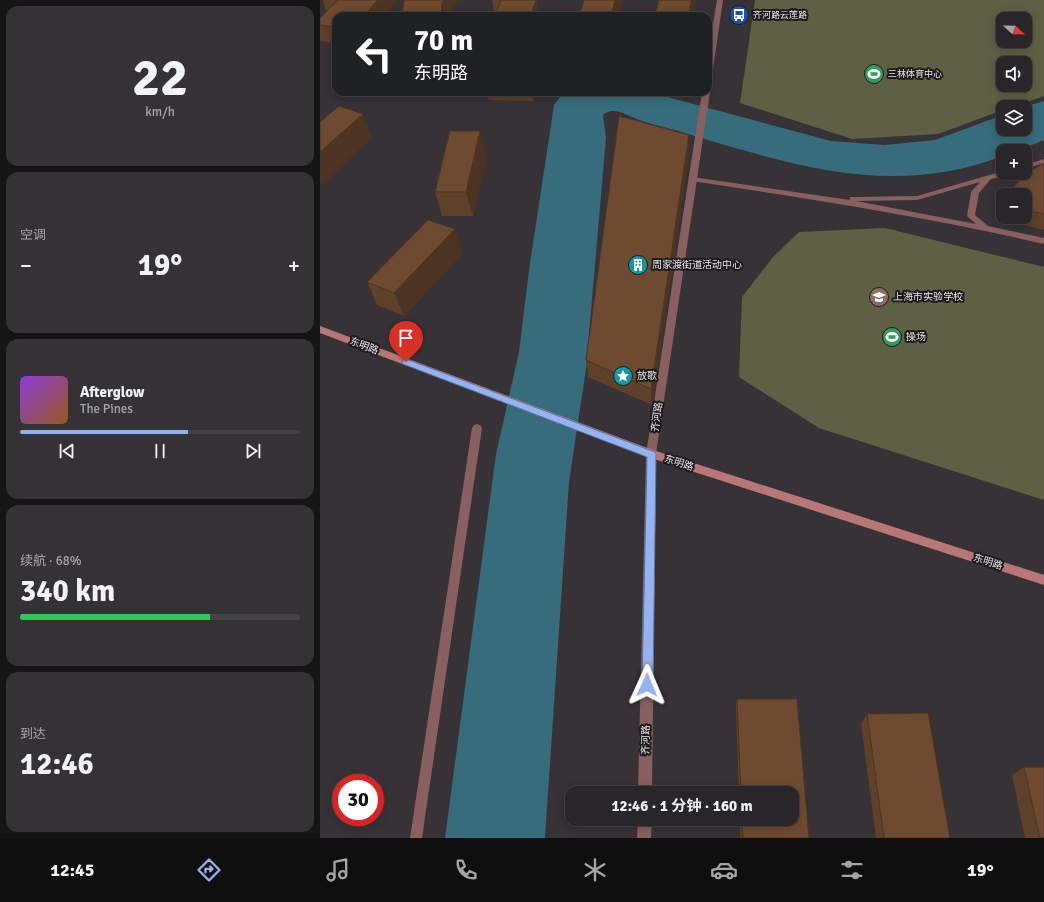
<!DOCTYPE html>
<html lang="zh">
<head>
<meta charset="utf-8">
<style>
  :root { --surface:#282628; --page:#343234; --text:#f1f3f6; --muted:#a5a5a8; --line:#444345; --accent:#95b2f1 }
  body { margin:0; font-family:Signika,"Noto Sans SC",sans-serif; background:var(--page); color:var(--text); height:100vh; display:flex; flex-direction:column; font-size:15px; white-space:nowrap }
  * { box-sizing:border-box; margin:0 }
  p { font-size:13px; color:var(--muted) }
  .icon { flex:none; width:22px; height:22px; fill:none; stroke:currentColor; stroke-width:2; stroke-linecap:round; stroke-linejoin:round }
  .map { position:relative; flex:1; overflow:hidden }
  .details { display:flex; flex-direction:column; gap:6px; padding:6px; background:#161516; width:320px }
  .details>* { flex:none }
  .guide { position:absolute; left:12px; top:12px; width:380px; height:84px; border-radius:12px; box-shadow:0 2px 10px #0003,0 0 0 1px var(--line); background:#202124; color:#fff; overflow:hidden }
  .needle { width:26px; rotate:112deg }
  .buttons { position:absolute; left:676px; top:12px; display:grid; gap:8px }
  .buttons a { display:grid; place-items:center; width:36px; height:36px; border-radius:8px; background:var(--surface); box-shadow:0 2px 10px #0003,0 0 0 1px var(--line); font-size:20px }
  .speed { position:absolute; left:12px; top:774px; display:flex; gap:8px; font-size:20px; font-weight:700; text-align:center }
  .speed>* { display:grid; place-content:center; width:52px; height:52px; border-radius:50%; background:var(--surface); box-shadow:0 2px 10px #0003,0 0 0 1px var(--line); line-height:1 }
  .speed .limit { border:6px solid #d22; background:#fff; color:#111 }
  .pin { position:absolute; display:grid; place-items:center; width:34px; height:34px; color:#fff; margin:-41px -17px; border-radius:50% 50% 50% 0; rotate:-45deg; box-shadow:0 0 4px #0007 }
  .pin .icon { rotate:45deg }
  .me { position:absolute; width:44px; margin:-22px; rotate:1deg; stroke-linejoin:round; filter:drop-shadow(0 0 3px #0008) }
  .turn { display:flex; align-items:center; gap:14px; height:84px; padding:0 16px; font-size:18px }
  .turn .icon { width:52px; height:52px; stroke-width:2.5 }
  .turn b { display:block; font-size:28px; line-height:34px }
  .big { font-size:30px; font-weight:700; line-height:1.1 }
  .details .widget { flex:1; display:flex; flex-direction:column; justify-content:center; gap:6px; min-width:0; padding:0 14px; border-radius:12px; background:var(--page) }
  .details .dial { align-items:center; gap:0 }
  .dial b { font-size:52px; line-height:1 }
  .song { display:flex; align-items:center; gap:12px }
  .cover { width:48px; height:48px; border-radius:6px; background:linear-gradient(135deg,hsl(270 70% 55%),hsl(30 70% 35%)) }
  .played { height:4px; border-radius:2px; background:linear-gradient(90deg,var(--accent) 60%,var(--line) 60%) }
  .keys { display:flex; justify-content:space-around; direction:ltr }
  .heat { display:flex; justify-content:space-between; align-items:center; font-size:22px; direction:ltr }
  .charge { height:6px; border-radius:3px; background:linear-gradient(90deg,#34c759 68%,var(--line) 0) }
  .trip { position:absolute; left:245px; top:786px; width:234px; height:40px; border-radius:12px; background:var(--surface); box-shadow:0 2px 10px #0003,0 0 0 1px var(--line); font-weight:700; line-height:40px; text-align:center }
  .dock { display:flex; height:64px; justify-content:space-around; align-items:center; background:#100f10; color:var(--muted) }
  .dock .icon { width:28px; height:28px }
  .dock .on { color:var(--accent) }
  .dock b { font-size:18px; color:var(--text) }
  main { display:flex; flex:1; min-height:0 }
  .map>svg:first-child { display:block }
  .green { fill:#5e6043; fill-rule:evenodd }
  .water { fill:#366c7c }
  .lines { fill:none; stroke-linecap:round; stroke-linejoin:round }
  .lane { fill:#895f5f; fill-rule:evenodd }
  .street { fill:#895f5f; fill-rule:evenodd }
  .secondary { fill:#b87677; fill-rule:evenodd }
  .wall { fill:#5f4029 }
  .shaded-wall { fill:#4d3422 }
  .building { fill:#6e4b30; stroke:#4d3422 }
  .route { fill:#95b2f1; stroke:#61749d }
  .labels { text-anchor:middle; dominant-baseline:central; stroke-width:4; stroke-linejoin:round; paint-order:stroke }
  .far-poi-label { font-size:9px; fill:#eae7ea; stroke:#1d1b1d; text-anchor:start }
  .poi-label { font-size:10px; fill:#eae7ea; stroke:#1d1b1d; text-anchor:start }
  .street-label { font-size:10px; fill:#eae7ea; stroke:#1d1b1d }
</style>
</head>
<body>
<main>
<section class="details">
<div class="widget dial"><b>22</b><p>km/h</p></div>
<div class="widget"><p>空调</p>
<div class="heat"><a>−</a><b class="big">19°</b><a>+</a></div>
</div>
<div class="widget">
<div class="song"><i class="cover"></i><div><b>Afterglow</b><p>The Pines</p></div></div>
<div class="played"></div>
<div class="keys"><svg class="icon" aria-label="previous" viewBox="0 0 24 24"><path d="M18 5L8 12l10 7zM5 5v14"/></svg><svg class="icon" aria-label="pause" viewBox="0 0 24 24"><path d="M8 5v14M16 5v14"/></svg><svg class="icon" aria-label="next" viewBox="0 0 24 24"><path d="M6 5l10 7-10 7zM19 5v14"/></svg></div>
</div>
<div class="widget"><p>续航 · 68%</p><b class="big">340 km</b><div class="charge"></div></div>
<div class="widget"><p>到达</p><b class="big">12:46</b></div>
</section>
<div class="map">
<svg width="724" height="838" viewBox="0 0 724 838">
  <rect width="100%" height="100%" fill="#363236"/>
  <path class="green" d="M435 0H724V96L693 107H683V110L618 134 532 139 420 103ZM683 19H705V41H683ZM683 63H705V85H683Z
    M565 228 724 267V500L499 428 419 377 422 297 453 257 479 232Z"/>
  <path class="water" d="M250 92H329L511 141 565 145 615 140 683 115V129H705L704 107 724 101V140L697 151H683V156C572 198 476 166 368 134 353 129 337 126 322 121 313 118 302 111 293 111 289 111 286 112 283 115L286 138 266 369 249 482 225 838H125L176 454 199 352 209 270 234 105 242 95Z"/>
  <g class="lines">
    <path class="lane" d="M724 159V163L705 169V165Z
      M683 171V173H689L688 175 671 179 659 193 655 215 668 226 724 238V244C608 217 490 199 372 181L368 179 372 177 530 200V197H533L597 196ZM660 182 651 192 647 216 656 224 536 201 597 200Z
      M157 424 160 425 162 428 102 838H90L152 428 154 425Z"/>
    <path class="street" d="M397 0H403L392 76 388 78V54Z
      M388 90 390 92 336 454 332 793H318L326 454 382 92H388Z
      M318 819H332L331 838H317Z"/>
    <path class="secondary" d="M0 326 333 450 724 575V585L331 458 0 333Z"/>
  </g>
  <path class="wall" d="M3 0H78L64 16H16V43L0 41V18L8 10H6Z
    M172 0H217L216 1 218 15H224V16H175Z
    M167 92H215L213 101 169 100Z
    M369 153 332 405 268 377 266 360Z
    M166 156 153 216H122L115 192Z
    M724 163V230L675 218 681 204 683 201V217H705V195Z
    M142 254 84 316 57 305 47 282Z
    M417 699H477L489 838H420V819H472V793H419L416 709Z
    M547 714 630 838H556L541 723Z
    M704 767 724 838H705L692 775Z"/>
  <path class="shaded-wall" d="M58 0H78L64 16H43Z
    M124 0H138L129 16H121L122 3Z
    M205 0H217L216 1 218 16H208Z
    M295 0H303L299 16H291Z
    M371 0H376L373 16H368Z
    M211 92H215L213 101Z
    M43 114 52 138 1 186 0 184V152Z
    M160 131 166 156 153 216 146 192Z
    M369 135V153L332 405 331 389Z
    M135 229 142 254 84 316 74 293Z"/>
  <path class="building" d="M18 0H58L43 16H16V27L0 25V18Z
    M84 0H124L122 3 121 16H82Z
    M181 0H216L211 15H224V16H182V14H176Z
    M264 0H295L291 16H259Z
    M339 0H371L368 16H335Z
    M19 106 43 114 0 152V122Z
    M299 116 369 135 331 389 266 360Z
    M130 131H160L146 192H115Z
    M724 163V214L705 210V195H688L697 183 714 169Z
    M108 220 135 229 74 293 47 282Z
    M417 699H477L489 838H423L422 819H472V793H421Z
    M608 713 630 838H564L547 714Z
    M704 767H724V838H720Z"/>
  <path class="route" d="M86 359 335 452 336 454 333 685 331 689 327 691 323 689 322 685 327 457 83 364 82 362 83 360Z"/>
  <defs>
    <g id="bus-disc" transform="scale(1)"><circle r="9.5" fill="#1a4fb4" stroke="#1d1b1d"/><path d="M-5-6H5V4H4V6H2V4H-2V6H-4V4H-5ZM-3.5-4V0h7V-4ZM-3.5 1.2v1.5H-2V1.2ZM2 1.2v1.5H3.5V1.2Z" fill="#fff"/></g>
    <g id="stadium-disc" transform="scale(1)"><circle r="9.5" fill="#2e9e5b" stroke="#1d1b1d"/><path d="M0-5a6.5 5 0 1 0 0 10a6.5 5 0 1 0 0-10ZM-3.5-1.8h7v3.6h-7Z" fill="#fff"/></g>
    <g id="building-disc" transform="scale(1)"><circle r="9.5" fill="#0f9aa8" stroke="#1d1b1d"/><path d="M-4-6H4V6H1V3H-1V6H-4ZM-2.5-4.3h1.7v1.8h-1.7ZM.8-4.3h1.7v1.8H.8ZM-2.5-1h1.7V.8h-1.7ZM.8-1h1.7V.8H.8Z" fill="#fff"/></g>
    <g id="school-disc" transform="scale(1)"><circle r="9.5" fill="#8d6e63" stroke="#1d1b1d"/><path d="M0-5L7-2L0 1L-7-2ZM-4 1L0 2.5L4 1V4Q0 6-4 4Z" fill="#fff"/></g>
    <g id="sight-disc" transform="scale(1)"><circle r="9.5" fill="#0f9aa8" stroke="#1d1b1d"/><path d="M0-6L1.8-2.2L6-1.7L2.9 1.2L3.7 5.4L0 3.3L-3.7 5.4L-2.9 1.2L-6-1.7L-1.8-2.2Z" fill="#fff"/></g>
  </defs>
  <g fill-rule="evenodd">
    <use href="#bus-disc" x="419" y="15"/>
    <use href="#stadium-disc" x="554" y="74"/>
    <use href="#building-disc" x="318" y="265"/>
    <use href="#school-disc" x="559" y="297"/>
    <use href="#stadium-disc" x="572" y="337"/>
    <use href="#sight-disc" x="303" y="376"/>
  </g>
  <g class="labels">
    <g class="far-poi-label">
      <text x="433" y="15">齐河路云莲路</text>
      <text x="568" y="74">三林体育中心</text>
    </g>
    <g class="poi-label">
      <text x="332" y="265">周家渡街道活动中心</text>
      <text x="573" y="297">上海市实验学校</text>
      <text x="586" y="337">操场</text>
      <text x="317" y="376">放歌</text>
    </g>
    <g class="street-label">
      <text transform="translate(44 346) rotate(21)">东明路</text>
      <text transform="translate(337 417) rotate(-82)">齐河路</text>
      <text transform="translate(359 463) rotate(18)">东明路</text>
      <text transform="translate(668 562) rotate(18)">东明路</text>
      <text transform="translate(326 740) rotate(-89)">齐河路</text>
    </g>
  </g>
</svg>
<div class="buttons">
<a><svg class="needle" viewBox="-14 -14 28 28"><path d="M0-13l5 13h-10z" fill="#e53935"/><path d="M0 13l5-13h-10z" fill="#a5a5a8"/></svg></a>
<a><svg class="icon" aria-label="sound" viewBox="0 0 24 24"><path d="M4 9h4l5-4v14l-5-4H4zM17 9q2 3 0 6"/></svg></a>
<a><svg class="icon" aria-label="layers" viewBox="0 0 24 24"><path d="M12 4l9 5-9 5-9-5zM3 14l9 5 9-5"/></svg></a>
<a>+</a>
<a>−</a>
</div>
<div class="speed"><div class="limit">30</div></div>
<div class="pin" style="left:86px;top:362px;background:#d93025"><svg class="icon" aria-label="arrive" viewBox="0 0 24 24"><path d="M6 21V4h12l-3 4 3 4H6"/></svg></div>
<svg class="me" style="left:327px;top:685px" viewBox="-20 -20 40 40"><path d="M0-17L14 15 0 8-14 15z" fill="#95b2f1" stroke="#fff" stroke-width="4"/></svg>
<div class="trip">12:46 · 1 分钟 · 160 m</div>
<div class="guide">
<div class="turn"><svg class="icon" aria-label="left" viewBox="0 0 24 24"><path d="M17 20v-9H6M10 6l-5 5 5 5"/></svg><div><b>70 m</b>东明路</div></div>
</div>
</div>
</main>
<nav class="dock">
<b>12:45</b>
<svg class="icon on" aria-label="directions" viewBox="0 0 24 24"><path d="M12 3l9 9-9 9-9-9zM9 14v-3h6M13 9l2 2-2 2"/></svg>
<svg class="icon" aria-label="music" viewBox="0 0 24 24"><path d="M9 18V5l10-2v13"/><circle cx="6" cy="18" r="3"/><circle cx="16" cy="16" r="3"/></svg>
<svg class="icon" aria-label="phone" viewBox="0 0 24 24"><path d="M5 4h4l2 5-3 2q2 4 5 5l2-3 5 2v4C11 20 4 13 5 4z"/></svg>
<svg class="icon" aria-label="climate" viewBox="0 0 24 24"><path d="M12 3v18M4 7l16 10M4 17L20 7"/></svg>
<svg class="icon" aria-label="car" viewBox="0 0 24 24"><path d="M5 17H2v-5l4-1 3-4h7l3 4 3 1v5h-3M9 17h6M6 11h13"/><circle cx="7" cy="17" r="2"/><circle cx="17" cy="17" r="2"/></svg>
<svg class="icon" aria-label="filters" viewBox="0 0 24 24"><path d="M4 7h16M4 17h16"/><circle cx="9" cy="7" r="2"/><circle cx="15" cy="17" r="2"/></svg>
<b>19°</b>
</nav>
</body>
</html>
